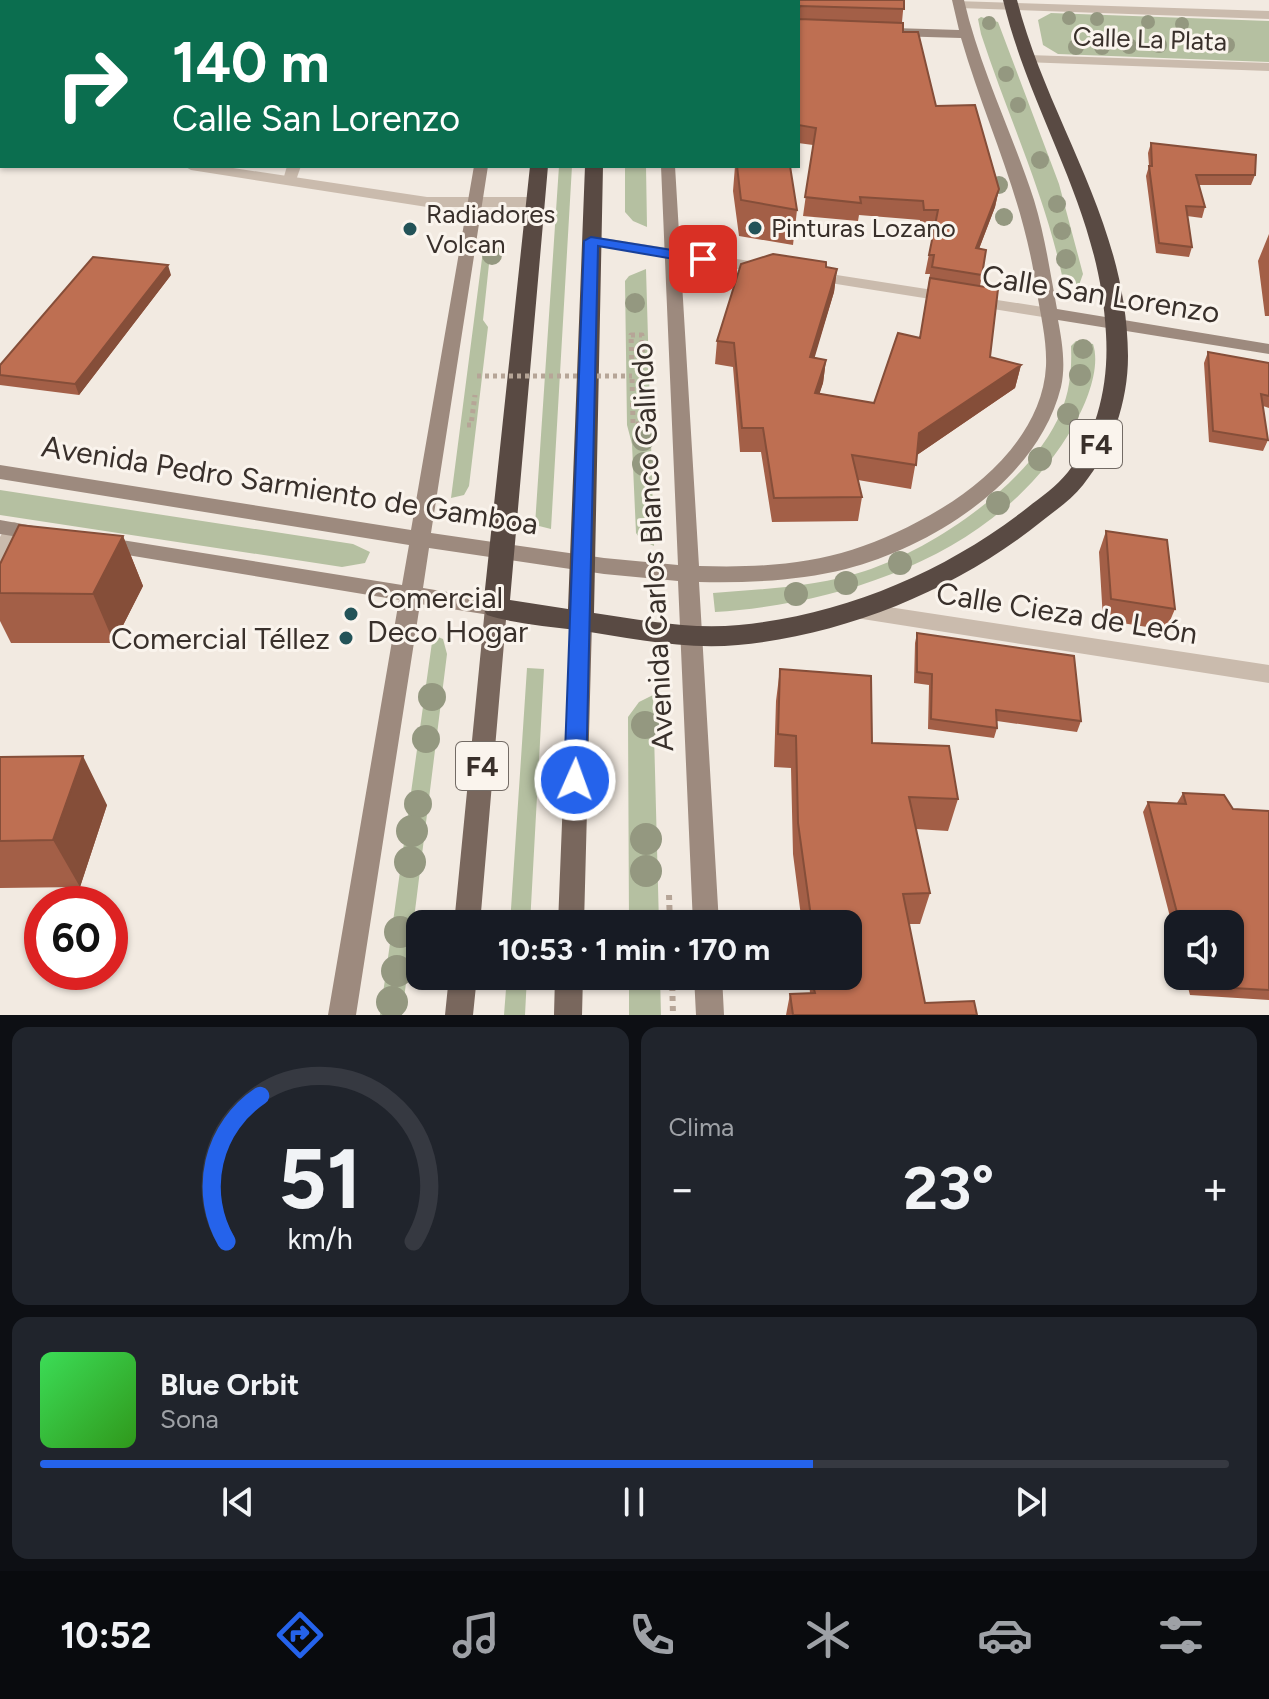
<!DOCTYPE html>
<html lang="es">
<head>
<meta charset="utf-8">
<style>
  :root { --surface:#171b24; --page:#20242c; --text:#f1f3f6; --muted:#9ea1a6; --line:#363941; --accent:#2563eb }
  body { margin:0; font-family:Figtree,sans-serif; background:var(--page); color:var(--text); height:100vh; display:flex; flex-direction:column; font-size:30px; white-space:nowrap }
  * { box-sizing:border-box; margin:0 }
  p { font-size:26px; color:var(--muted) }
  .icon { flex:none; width:44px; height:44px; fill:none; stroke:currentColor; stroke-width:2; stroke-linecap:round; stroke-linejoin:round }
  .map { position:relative; height:1015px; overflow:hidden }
  .sheet { display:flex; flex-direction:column; gap:12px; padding:12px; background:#0d0f14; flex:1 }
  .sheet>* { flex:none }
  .top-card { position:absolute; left:0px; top:0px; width:800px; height:168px; box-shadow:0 2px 6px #0004; background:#0b6e4f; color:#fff; overflow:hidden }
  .fabs { position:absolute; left:1164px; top:910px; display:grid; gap:16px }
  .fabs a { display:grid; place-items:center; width:80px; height:80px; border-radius:16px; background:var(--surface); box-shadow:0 2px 6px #0004; font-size:40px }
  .speed { position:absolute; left:24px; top:886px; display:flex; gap:16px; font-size:40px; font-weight:700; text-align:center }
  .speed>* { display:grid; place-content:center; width:104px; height:104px; border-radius:50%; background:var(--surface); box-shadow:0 2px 6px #0004; line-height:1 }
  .speed .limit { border:12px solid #d22; background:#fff; color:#111 }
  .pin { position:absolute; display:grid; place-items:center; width:68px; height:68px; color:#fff; margin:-34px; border-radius:16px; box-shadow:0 4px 12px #0006 }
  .me { position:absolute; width:88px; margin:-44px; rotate:2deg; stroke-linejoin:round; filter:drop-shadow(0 0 6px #0008) }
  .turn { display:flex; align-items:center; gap:28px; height:168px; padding:0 40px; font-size:36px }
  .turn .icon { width:104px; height:104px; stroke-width:2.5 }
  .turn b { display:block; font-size:56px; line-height:68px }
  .big { font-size:60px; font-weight:700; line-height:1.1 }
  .sheet .widget { flex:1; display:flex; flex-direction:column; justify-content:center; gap:12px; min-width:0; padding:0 28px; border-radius:16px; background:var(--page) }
  .sheet .dial { align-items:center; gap:0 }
  .dial svg { height:208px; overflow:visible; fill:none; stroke:var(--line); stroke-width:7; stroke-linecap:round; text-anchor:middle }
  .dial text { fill:var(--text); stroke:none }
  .song { display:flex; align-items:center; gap:24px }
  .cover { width:96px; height:96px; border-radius:12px; background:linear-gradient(135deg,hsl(130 70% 55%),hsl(110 70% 35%)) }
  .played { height:8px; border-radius:4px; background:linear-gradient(90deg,var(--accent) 65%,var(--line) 65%) }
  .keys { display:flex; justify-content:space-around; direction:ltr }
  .heat { display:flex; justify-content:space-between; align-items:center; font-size:44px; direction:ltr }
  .sheet .tiles { flex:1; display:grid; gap:12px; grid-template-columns:1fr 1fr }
  .widget:last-child { grid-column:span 2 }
  .trip { position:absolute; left:406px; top:910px; width:456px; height:80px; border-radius:16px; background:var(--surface); box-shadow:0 2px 6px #0004; font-weight:700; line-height:80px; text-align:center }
  .tab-bar { display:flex; height:128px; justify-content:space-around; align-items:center; background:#090b0e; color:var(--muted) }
  .tab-bar .icon { width:56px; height:56px }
  .tab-bar .active { color:var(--accent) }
  .tab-bar b { font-size:36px; color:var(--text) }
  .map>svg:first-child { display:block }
  .green { fill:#b5c0a1 }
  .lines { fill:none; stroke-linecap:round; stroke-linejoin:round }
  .path-far1 { stroke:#b6a597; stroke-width:5; stroke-dasharray:4 4; stroke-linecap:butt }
  .path { stroke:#b6a597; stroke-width:6; stroke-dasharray:5 5; stroke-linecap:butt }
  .lane { fill:#cabbad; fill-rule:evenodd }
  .street { fill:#cabbad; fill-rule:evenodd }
  .secondary { fill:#9d8a7e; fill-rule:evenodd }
  .primary { fill:#79675d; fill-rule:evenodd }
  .highway { fill:#594a43; fill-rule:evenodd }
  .path-bridge { stroke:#b6a597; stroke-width:5; stroke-dasharray:4 4; stroke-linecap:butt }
  .tree { fill:#949880 }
  .wall { fill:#a35f47 }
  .shaded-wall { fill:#854e39 }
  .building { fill:#be6f52; stroke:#854e39; stroke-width:2 }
  .route { fill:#2563eb; stroke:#184099; stroke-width:2 }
  .poi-dot { fill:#235358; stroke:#faf4ed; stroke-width:3 }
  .labels { text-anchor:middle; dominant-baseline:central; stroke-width:6; stroke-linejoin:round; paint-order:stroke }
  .far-street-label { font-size:26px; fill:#39302b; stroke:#faf4ed }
  .far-poi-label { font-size:26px; fill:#39302b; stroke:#faf4ed; text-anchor:start }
  .shield { fill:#faf4ed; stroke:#736b65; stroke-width:2 }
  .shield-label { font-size:28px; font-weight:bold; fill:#39302b }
  .street-label { font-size:30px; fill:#39302b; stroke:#faf4ed }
  .poi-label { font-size:30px; fill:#39302b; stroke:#faf4ed; text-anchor:start }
</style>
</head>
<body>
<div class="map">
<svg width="1269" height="1015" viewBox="0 0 1269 1015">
  <rect width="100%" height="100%" fill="#f2eae1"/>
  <path class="green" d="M1051 13 1269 21V62L1058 54 1043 45 1038 20Z
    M981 17 998 22 1059 184 1083 274 1079 285H1072L1063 280C1045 194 1008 117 981 34L978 19Z
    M559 166H572L551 529 535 525Z
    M625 166H646L647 227 633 221 625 212Z
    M484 243 497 252 496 260 489 264 483 320 488 327 469 486 464 495 451 498Z
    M646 269 654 546 641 540 636 533 632 444 627 425 625 281 629 276Z
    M1076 341 1093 344C1101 368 1086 404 1074 425 1003 551 851 603 715 612L713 593C764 589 817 587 865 571 935 548 1032 482 1061 412 1070 391 1072 368 1071 346Z
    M0 490 353 544 370 552 365 563 342 567 0 515Z
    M433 635 443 639 447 654 402 1015H380Z
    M527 668 544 669 530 924H510Z
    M653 695 659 924H629L628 717 639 702Z
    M507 976H527L525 1015H504Z
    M629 976H660L661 1015H629Z"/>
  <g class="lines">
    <path class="path-far1" d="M632 367 631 335H642L644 424H633L632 376
      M467 425H471L475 395
      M640 532H659"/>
    <path class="path" d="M669 895 670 924
      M672 976 673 1015"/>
    <path class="lane" d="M287 166H301L295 183 290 184 283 180Z"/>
    <path class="street" d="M19 0H31L18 2Z
      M955 1 1269 11V19L959 8 953 4Z
      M2 25V34L0 35V26Z
      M1028 55 1269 63V71L1023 62V56Z
      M0 135H2V143H0Z
      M184 166H220L427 197H535L543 202 535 207H427L191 170Z
      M591 236 768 264 776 269 768 274 585 244 583 241Z
      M811 271 1049 308 1057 313 1049 318 805 279V273Z
      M14 522 21 524 24 529 7 564 0 567V537L7 524Z
      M856 602 1269 665V683L856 618 848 616 845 610 848 604Z"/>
    <path class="secondary" d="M500 0H512V2H500Z
      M655 0H667L668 2H656Z
      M952 0H964C980 69 1012 132 1034 200 1045 236 1050 272 1057 309L1269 344V354L1058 320C1062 341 1066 365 1061 387 1038 480 934 546 846 569 798 581 748 583 699 582L719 924H693L678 581 604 574 429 548 423 588 496 600 504 602 507 608 504 614 496 616 420 604 356 1015H328L399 600 103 551 96 549 93 544 96 539 103 537 402 585 409 545 0 479V465L411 530 474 166H488L431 533 604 558 678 565 661 166H675L699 566C795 569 859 558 942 508 992 478 1043 427 1046 366 1047 341 1041 317 1037 293 1024 198 987 127 961 38L894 36 888 32 894 28 959 30Z
      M0 520 50 529 53 534 50 539 43 541 0 534Z
      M694 976H722L724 1015H696Z"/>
    <path class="primary" d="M496 600 504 602 507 608 480 924H454L485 608 488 602Z
      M581 613 589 615 592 621 584 924H558L570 621 573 615Z
      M449 976H477L473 1015H445Z
      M555 976H583L582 1015H554Z"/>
    <path class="highway" d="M547 0H561V2H547Z
      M594 0H608V2H594Z
      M1003 0H1017C1049 124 1127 221 1128 356 1128 402 1112 449 1083 485 1072 499 1056 510 1042 521 958 589 846 635 738 645 683 650 630 638 576 630 547 626 515 624 487 615L483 608 530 166H548L510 600 568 609 585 166H603L594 613C643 620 690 630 739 625 843 615 945 572 1027 508 1041 497 1057 486 1068 472 1098 433 1109 383 1106 334 1100 209 1031 117 1003 0Z"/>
    <path class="path-bridge" d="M477 376H632"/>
  </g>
  <g class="tree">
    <circle cx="1069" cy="18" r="7"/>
    <circle cx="1097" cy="19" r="7"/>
    <circle cx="1148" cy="22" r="7"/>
    <circle cx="989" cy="23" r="7"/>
    <circle cx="1182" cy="24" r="7"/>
    <circle cx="1159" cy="45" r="8"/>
    <circle cx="1227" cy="45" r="8"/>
    <circle cx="1129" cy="46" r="8"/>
    <circle cx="1076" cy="47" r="8"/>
    <circle cx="1102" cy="47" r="8"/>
    <circle cx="1006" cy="74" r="8"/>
    <circle cx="1018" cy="105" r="8"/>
    <circle cx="1040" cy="160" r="9"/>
    <circle cx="999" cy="185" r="9"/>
    <circle cx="1057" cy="204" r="9"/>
    <circle cx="1004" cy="217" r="9"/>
    <circle cx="1062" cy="231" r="9"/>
    <circle cx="492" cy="255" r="10"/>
    <circle cx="1066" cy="259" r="10"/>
    <circle cx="635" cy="303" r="10"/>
    <circle cx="1083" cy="349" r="10"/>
    <circle cx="1080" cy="375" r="11"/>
    <circle cx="1068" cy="414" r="11"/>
    <circle cx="643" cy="440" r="11"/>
    <circle cx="1040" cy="459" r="12"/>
    <circle cx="644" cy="464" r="12"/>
    <circle cx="998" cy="503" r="12"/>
    <circle cx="900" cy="563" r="12"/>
    <circle cx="846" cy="583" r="12"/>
    <circle cx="796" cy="594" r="12"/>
    <circle cx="432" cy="697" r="14"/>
    <circle cx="645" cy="725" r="14"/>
    <circle cx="426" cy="739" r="14"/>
    <circle cx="418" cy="804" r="14"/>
    <circle cx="412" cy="831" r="16"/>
    <circle cx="646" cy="839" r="16"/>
    <circle cx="410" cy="862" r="16"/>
    <circle cx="646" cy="871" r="16"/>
    <circle cx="400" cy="932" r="16"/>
    <circle cx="397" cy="971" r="16"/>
    <circle cx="392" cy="1002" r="16"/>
  </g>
  <path class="wall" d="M688 0H904L902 22 903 32 936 106 999 189 995 207 979 249 982 275 980 286 990 357 1021 365 1015 388 917 455 911 489 858 480 862 497 858 521 772 522 761 452H740L733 367 715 364 717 341 826 267 837 269 834 292 814 357 826 360 823 383 819 394 874 403 920 338 930 274H925L934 229 921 228 920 220 859 215 858 221 803 216 813 145 798 143V2H688Z
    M1151 143 1255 175 1251 185H1199L1205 207 1202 218 1187 216 1192 247 1189 257 1156 253 1146 176 1149 166 1148 153Z
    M735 166H790L797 210 793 245 739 236 733 191Z
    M1269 234V316H1265L1258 261Z
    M171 275 79 395 0 385V365Z
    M1208 352 1269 363V408L1263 406 1268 440 1263 451 1209 442 1204 363Z
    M1106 531 1175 609 1166 630 1103 620 1099 552Z
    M123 536 143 586 114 643H11L0 621V564Z
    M917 633 1081 721 1077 732 997 721V728L994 738 928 729 929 685 914 683 915 643Z
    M780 669 872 743 958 799 948 831 916 829 930 893 920 924H909L925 1003 977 1015H786L790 994H810L809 976H848V924H802L793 854 791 768 774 767 776 701Z
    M0 757 107 805 80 887 0 888Z
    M1183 793 1233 809 1269 811V1000L1190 995 1185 976H1230V924H1178V948L1143 812 1148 802 1177 803Z"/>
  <path class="shaded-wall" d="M999 189 995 207 972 267 976 248Z
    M168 265 171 275 79 395 75 384Z
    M837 269 834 292 808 380 810 357Z
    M826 360 823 383 812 417 815 393Z
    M1021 365 1015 388 914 457 919 433Z
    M123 536 143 586 114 643 93 594Z
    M83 756 107 805 80 887 53 840Z"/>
  <path class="building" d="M326 0H422V1L326 2Z
    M706 0H904V9L800 6 798 11V2H707Z
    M798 18 799 19 903 23V32H918L936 106 975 105 999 189 976 248 986 250 982 275 932 267 934 255H929L938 210H924L923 201 860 197 861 203 805 197 816 128 798 125Z
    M1151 143 1256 155 1255 175H1196L1205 207 1186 206 1192 247 1159 243 1149 166H1152Z
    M737 166H790L797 210 741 200Z
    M773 254 826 262V267L837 269 810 357 826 360 815 393 874 403 898 333 920 338 930 278 998 289 990 357 1021 365 919 433 916 465 852 455 862 497 774 498 763 428H742L734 343 717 341 741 264Z
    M93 257 168 265 75 384 0 375V365Z
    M1208 352 1269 363V396L1261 394 1268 440 1213 431Z
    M19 525 123 536 93 594 0 593V564Z
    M1106 531 1167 540 1175 609 1111 599Z
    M917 633 1074 656 1081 721 996 710 997 728 931 719 932 674 917 672Z
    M780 669 871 676 872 743 949 746 958 799 909 797 930 893 903 894 925 1003 974 1001 977 1015H793L790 994 815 993 813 986 817 985 816 976H848V924H812L798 823 796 736 778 734Z
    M83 756 53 840 0 841V757Z
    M1183 793 1224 795 1233 809 1269 811V990L1196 986 1194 976H1230V924H1180L1148 802 1186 804Z"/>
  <path class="route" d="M591 237 703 255 710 259 703 264 598 246 586 780 583 787 575 790 567 787 564 780 584 241Z"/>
  <g class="poi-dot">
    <circle cx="755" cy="228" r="8"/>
    <circle cx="410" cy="229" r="8"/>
    <circle cx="351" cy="614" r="8"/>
    <circle cx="346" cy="638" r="8"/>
  </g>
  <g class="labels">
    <g class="far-street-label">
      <text transform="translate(1150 39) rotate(2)">Calle La Plata</text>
    </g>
    <g class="far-poi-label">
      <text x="426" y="214">Radiadores<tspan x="426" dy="30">Volcan</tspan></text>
      <text x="771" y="228">Pinturas Lozano</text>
    </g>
    <g class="shield">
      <rect x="1070" y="420" width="52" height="48" rx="6"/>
      <rect x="456" y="742" width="52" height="48" rx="6"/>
    </g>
    <g class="shield-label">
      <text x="1096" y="444">F4</text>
      <text x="482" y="766">F4</text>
    </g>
    <g class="street-label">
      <text transform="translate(1101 294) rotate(9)">Calle San Lorenzo</text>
      <text transform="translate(290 485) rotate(9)">Avenida Pedro Sarmiento de Gamboa</text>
      <text transform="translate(652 547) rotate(-93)">Avenida Carlos Blanco Galindo</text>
      <text transform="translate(1067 613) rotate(9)">Calle Cieza de León</text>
    </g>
    <g class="poi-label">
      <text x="367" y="597">Comercial<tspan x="367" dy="34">Deco Hogar</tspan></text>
      <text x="330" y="638" text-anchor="end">Comercial Téllez</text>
    </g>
  </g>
</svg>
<div class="fabs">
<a><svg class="icon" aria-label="sound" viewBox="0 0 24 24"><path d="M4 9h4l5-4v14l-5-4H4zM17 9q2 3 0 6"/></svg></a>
</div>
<div class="speed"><div class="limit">60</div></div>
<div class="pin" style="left:703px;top:259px;background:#d93025"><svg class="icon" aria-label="arrive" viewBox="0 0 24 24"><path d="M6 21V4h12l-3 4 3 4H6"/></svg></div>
<svg class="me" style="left:575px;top:780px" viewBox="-20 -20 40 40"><circle r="17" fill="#2563eb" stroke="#fff" stroke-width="3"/><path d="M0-11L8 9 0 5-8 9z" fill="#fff"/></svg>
<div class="trip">10:53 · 1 min · 170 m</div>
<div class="top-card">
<div class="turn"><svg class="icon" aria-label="right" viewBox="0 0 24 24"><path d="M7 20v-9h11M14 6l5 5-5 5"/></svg><div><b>140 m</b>Calle San Lorenzo</div></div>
</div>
</div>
<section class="sheet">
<div class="tiles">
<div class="widget dial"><svg viewBox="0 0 100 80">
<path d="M14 69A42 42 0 1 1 86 69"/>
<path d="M14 69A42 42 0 0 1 27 13" stroke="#2563eb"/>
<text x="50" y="56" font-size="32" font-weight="700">51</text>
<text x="50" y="72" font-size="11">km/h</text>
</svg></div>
<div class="widget"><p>Clima</p>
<div class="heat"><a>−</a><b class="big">23°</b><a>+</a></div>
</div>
<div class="widget">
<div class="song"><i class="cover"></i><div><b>Blue Orbit</b><p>Sona</p></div></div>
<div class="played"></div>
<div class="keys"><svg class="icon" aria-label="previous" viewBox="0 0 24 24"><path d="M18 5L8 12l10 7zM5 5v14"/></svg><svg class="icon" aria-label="pause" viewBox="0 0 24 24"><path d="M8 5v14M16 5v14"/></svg><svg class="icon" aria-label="next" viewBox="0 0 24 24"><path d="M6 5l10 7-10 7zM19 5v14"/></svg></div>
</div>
</div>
</section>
<nav class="tab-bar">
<b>10:52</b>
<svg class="icon active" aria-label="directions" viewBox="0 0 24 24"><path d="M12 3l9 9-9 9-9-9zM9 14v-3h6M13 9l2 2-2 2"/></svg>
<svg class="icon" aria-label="music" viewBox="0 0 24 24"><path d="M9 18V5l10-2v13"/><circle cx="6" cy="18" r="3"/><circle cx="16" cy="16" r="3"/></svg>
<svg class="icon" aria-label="phone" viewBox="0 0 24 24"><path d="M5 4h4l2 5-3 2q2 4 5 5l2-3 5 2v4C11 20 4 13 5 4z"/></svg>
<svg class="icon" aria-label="climate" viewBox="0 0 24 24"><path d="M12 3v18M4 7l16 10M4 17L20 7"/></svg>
<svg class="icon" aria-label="car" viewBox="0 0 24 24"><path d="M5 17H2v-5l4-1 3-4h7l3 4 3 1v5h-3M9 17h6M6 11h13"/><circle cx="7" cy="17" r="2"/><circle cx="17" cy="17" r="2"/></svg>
<svg class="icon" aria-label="filters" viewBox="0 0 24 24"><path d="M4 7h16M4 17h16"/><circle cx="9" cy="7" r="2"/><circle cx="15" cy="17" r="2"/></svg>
</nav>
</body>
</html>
